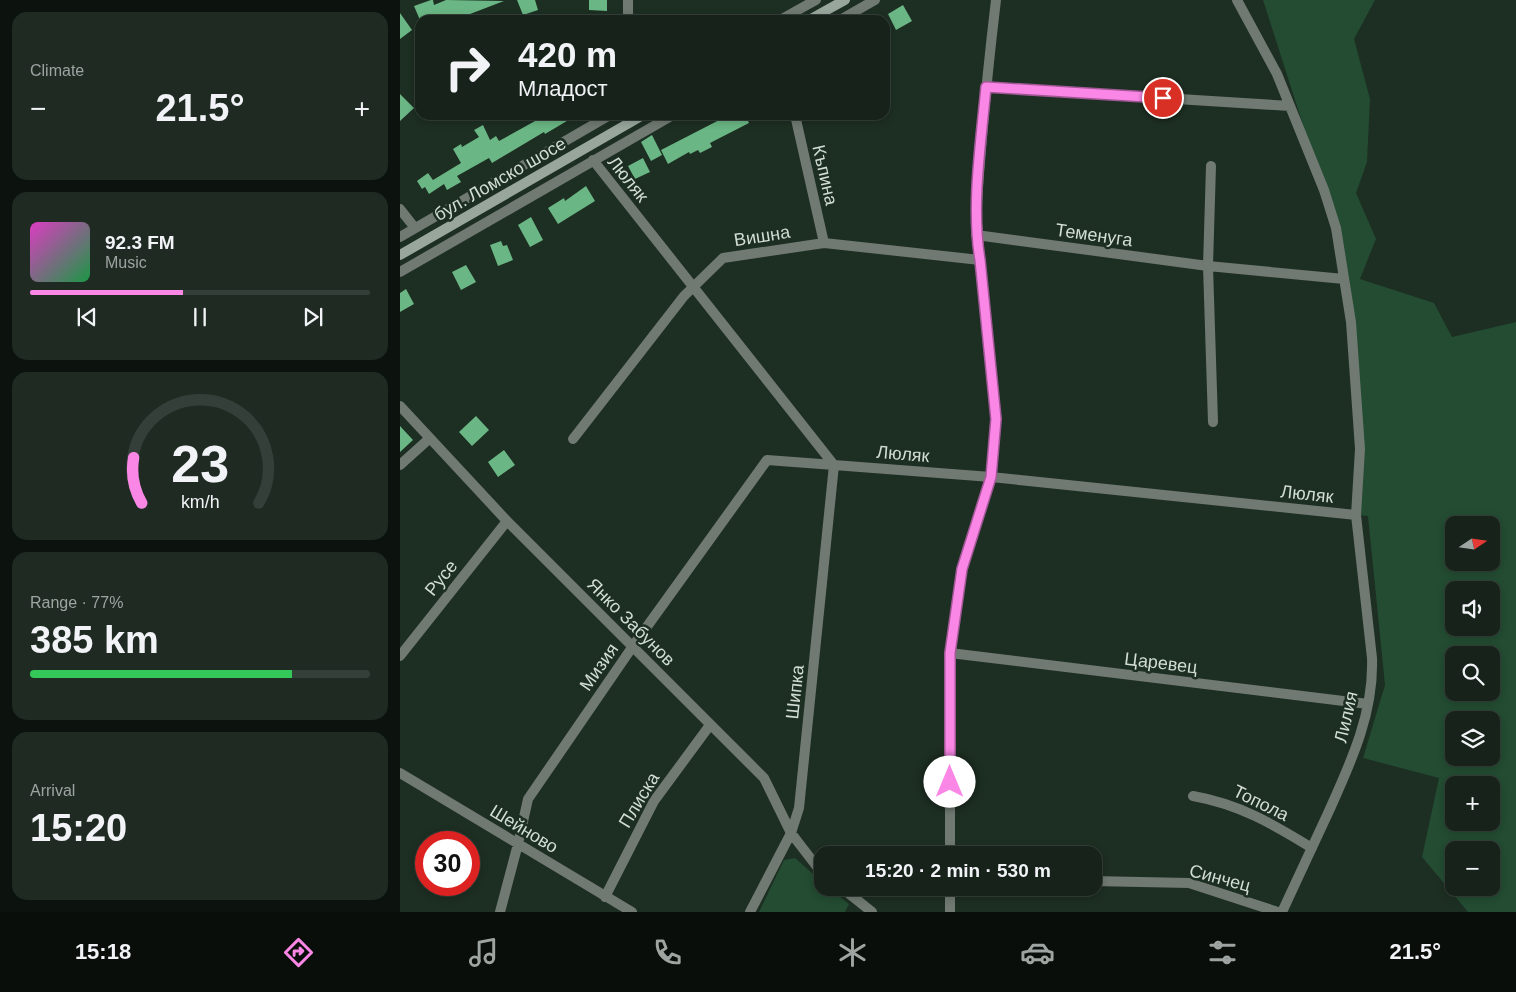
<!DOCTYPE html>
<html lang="en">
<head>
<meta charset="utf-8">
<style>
  :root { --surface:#16221a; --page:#1f2a23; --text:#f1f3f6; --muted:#9ea4a2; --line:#353f39; --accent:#fa87e6 }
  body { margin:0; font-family:Helvetica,sans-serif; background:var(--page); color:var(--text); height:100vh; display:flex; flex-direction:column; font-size:19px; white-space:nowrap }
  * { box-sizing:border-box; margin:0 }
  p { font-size:16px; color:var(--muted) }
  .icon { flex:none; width:28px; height:28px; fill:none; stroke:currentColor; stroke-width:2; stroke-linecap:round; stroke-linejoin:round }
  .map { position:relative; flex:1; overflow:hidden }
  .panel { display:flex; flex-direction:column; gap:12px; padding:12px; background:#0c130e; width:400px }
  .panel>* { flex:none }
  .hud { position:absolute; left:15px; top:15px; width:475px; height:105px; border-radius:15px; box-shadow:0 2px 8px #0003,0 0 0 1px var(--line); background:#16221a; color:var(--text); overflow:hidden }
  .needle { width:32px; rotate:77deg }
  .fabs { position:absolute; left:1045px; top:516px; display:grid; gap:10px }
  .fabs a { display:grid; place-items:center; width:55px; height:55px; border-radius:10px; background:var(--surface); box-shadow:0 2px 8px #0003,0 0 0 1px var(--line); font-size:25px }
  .speed { position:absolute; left:15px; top:831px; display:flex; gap:10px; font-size:25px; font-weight:700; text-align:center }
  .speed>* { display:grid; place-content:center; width:65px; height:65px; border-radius:50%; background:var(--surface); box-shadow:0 2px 8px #0003,0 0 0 1px var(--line); line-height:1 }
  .speed .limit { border:8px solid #d22; background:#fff; color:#111 }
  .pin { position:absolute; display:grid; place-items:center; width:42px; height:42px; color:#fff; margin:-21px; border:2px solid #fff; border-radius:50%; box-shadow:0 1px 5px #0007 }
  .me { position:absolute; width:55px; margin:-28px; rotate:0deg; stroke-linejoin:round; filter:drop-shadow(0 0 4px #0008) }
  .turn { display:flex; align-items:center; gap:18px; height:105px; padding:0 20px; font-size:22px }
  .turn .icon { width:65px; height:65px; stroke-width:2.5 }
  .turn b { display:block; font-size:35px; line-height:42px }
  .big { font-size:38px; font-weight:700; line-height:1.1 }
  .panel .widget { flex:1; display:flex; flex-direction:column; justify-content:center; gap:8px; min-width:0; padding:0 18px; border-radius:15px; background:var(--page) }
  .panel .dial { align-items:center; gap:0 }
  .dial svg { height:130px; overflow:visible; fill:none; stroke:var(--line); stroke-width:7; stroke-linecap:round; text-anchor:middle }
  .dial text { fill:var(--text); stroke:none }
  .song { display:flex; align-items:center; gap:15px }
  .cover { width:60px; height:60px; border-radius:8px; background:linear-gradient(135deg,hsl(310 70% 55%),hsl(140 70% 35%)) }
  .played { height:5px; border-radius:2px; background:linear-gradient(90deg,var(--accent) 45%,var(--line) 45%) }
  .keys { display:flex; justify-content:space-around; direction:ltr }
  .heat { display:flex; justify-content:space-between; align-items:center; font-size:28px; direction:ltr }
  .charge { height:8px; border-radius:4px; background:linear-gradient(90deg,#34c759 77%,var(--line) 0) }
  .trip { position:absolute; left:414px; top:846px; width:288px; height:50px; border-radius:15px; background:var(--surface); box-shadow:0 2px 8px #0003,0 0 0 1px var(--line); font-weight:700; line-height:50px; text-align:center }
  .menu { display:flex; height:80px; justify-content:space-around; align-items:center; background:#090e0a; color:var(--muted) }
  .menu .icon { width:35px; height:35px }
  .menu .selected { color:var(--accent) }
  .menu b { font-size:22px; color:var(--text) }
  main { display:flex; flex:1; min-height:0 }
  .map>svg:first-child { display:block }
  .green { fill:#234c32; fill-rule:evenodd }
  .building { fill:#6ab684 }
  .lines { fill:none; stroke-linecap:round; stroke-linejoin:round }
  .minor { stroke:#707972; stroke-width:10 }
  .secondary { stroke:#98a69c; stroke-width:10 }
  .route-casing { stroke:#a25896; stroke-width:12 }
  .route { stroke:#fa87e6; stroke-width:9 }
  .labels { text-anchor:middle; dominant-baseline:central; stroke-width:5; stroke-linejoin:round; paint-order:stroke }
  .street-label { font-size:18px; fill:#d2ddd5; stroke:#1d2e22 }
</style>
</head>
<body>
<main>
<section class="panel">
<div class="widget"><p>Climate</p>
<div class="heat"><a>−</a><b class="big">21.5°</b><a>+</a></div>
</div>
<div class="widget">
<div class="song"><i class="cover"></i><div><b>92.3 FM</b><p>Music</p></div></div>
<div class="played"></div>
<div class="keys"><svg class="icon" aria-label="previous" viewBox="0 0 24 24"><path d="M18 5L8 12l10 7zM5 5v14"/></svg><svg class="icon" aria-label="pause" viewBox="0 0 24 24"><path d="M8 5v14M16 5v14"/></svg><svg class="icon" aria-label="next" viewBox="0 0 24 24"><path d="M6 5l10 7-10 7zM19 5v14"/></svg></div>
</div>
<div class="widget dial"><svg viewBox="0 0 100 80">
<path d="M14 69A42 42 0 1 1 86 69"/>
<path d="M14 69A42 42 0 0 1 9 41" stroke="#fa87e6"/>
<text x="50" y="56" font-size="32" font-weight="700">23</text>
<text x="50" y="72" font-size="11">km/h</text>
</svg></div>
<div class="widget"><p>Range · 77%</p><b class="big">385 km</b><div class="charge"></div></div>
<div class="widget"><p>Arrival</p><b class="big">15:20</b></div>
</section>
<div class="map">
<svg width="1116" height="912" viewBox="0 0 1116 912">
  <rect width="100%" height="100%" fill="#1d2e22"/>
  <path class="green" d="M863 0H975L954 39 970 99 967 162 956 193 976 239 960 279 1034 303 1052 337 1116 322V912H1068L1022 857 1039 778 963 758 985 685 968 516 956 515 960 449 936 228ZM1054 525H1091V562H1054ZM1054 590H1091V628H1054ZM1054 655H1091V692H1054ZM1054 720H1091V758H1054ZM1054 785H1091V822H1054ZM1054 850H1091V888H1054Z
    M395 858 422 882V888H429L449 904 445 912H359L384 860Z"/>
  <path class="building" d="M31 0H33L34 5 46 0 104 1 70 14 71 16 61 20H51L49 16 39 20H20L14 6Z
    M117 0H135L138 10 123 15Z
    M189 0H207V11L189 10Z
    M503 5 512 21 496 30 488 14Z
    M0 13 12 30 0 39Z
    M0 94 14 108 0 121Z
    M146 115H177L145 134 144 132 92 163 89 158 57 176 61 182 47 190 44 184 29 194 25 187 22 189 17 181 28 173 33 180 61 163 53 149 61 144 62 147 79 137 74 130 83 125 90 140 96 136 99 141Z
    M329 115H345L349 123 310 143 312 147 300 153 298 150 290 154 289 152 268 164 261 150Z
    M252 135 262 155 251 161 241 142Z
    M243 158 250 172 235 179 228 166Z
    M186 186 195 201 158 224 148 208 164 198 165 201Z
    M131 217 143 240 130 247 118 225Z
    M101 241 103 246 107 245 113 260 98 266 90 245Z
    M66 265 76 282 61 290 52 272Z
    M6 289 14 304 0 312V293Z
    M76 416 89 430 72 446 59 432Z
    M0 426 13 440 0 452Z
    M104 450 115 465 98 477 88 462Z"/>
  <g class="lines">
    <path class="minor" d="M837 0 877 74 924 190 936 228 951 322 960 449 956 515 972 658C974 713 951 762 929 811 913 845 898 878 882 912
      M228 20V0
      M380 20 416 0
      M440 20 475 0
      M586 87 890 106
      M395 115 424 243
      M193 160 434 465 591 477 956 515
      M811 166 808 266 813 422
      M0 209 15 228
      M576 235 808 266 944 279
      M0 237 210 115
      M0 272 273 115
      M0 406 107 521 364 778 391 833 418 868 422 872
      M173 439 284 296 323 258 424 243 580 260
      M0 465 30 438
      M550 653 968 704
      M0 656 107 521
      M0 773 232 912
      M793 796C839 804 873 824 912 848
      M550 855V653L562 569 591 477 596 419 580 260C574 221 578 188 581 149 585 99 590 50 596 0
      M692 881 789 883 878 912
      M442 888 472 912
      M550 888V912
      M205 897 254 801 310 725
      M100 912 118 844 128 799 233 646 367 460 434 465 399 808 391 833 350 912"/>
    <path class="secondary" d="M409 20 445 0
      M0 255 243 115"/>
  </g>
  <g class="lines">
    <g class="route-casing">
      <path id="route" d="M550 782V653L562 569 591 477 596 419 580 260C571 206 581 142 586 87L763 98"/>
    </g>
    <use href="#route" class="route"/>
  </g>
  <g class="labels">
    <g class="street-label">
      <text transform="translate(425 175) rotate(77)">Къпина</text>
      <text transform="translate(100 179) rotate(-30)">бул. Ломско шосе</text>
      <text transform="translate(228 179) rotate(51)">Люляк</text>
      <text transform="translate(694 235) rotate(8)">Теменуга</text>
      <text transform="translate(362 236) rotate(-9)">Вишна</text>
      <text transform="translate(503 454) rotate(5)">Люляк</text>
      <text transform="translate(907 494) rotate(6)">Люляк</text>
      <text transform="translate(41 578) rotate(-51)">Русе</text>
      <text transform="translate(231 622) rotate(45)">Янко Забунов</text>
      <text transform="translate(761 663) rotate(7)">Царевец</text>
      <text transform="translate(199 667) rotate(-55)">Мизия</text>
      <text transform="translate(395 692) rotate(-84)">Шипка</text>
      <text transform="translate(946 717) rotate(-77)">Лилия</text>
      <text transform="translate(239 800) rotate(-59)">Плиска</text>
      <text transform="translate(861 803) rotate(26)">Топола</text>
      <text transform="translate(124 829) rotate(31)">Шейново</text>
      <text transform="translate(820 878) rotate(15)">Синчец</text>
    </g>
  </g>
</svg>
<div class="fabs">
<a><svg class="needle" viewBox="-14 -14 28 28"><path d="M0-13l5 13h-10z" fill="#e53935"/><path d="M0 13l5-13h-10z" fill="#9ea4a2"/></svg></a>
<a><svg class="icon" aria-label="sound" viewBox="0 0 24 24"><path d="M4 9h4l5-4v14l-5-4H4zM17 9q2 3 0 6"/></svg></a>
<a><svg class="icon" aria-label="search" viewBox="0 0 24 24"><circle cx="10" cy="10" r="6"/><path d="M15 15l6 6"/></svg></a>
<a><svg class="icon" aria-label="layers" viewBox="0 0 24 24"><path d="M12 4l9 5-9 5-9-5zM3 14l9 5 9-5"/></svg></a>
<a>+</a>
<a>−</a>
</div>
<div class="speed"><div class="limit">30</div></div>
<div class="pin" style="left:763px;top:98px;background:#d93025"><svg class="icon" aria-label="arrive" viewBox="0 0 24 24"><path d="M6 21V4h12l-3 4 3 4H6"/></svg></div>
<svg class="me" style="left:550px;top:782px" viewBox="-20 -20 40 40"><circle r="19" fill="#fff"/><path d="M0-13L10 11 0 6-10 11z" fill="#fa87e6"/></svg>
<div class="trip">15:20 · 2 min · 530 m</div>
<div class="hud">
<div class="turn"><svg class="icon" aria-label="right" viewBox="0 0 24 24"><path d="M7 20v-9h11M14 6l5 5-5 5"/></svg><div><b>420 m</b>Младост</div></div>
</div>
</div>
</main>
<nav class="menu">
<b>15:18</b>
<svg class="icon selected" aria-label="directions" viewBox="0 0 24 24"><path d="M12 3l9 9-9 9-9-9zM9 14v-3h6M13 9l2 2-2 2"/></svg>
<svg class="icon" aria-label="music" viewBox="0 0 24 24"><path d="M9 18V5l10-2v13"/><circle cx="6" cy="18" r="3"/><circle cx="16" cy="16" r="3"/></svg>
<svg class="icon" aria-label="phone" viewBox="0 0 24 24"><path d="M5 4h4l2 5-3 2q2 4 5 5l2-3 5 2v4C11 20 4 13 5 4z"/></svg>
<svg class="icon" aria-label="climate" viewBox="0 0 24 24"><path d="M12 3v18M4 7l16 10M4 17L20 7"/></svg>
<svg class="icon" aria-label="car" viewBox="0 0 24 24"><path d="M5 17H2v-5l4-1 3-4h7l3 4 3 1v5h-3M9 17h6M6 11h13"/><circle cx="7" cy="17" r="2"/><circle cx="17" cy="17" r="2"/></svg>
<svg class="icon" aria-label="filters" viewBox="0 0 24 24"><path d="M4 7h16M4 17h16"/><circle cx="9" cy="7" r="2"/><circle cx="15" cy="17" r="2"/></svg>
<b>21.5°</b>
</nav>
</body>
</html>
